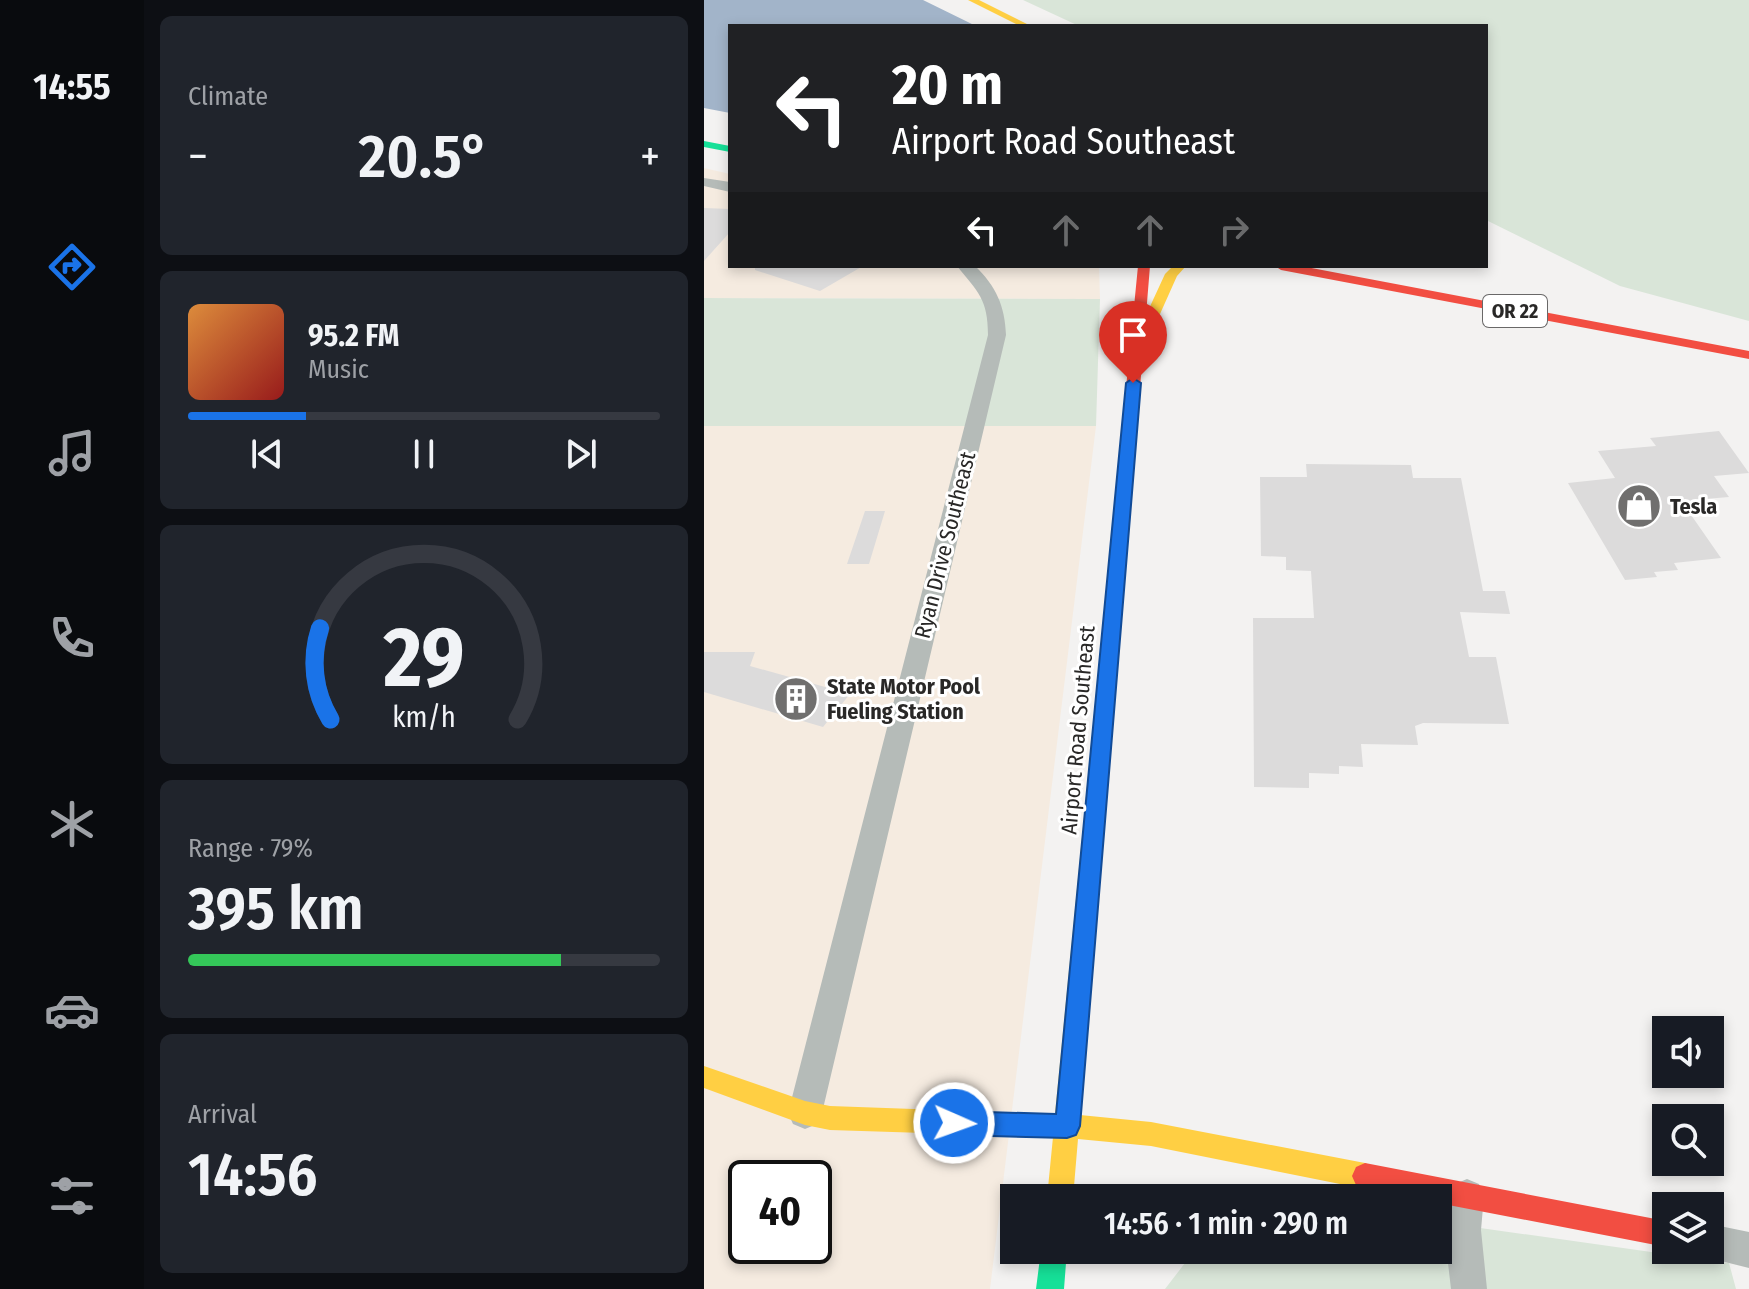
<!DOCTYPE html>
<html lang="en">
<head>
<meta charset="utf-8">
<style>
  :root { --surface:#171b24; --page:#20242c; --text:#f1f3f6; --muted:#9ea1a6; --line:#363941; --accent:#1a73e8 }
  body { margin:0; font-family:"Fira Sans Condensed",sans-serif; background:var(--page); color:var(--text); height:100vh; display:flex; flex-direction:column; font-size:30px; white-space:nowrap }
  * { box-sizing:border-box; margin:0 }
  p { font-size:26px; color:var(--muted) }
  .icon { flex:none; width:44px; height:44px; fill:none; stroke:currentColor; stroke-width:2; stroke-linecap:round; stroke-linejoin:round }
  .map { position:relative; flex:1; overflow:hidden }
  .sheet { display:flex; flex-direction:column; gap:16px; padding:16px; background:#0d0f14; width:560px }
  .sheet>* { flex:none }
  .guide { position:absolute; left:24px; top:24px; width:760px; height:244px; border-radius:0px; box-shadow:0 4px 12px #0003; background:#202124; color:#fff; overflow:hidden }
  .fabs { position:absolute; left:948px; top:1016px; display:grid; gap:16px }
  .fabs a { display:grid; place-items:center; width:72px; height:72px; border-radius:0px; background:var(--surface); box-shadow:0 4px 12px #0003; font-size:40px }
  .speed { position:absolute; left:24px; top:1160px; display:flex; gap:16px; font-size:40px; font-weight:700; text-align:center }
  .speed>* { display:grid; place-content:center; width:104px; height:104px; border-radius:50%; background:var(--surface); box-shadow:0 4px 12px #0003; line-height:1 }
  .speed .limit { border:4px solid #111; border-radius:12px; background:#fff; color:#111 }
  .pin { position:absolute; display:grid; place-items:center; width:68px; height:68px; color:#fff; margin:-82px -34px; border-radius:50% 50% 50% 0; rotate:-45deg; box-shadow:0 0 8px #0007 }
  .pin .icon { rotate:45deg }
  .me { position:absolute; width:88px; margin:-44px; rotate:92deg; stroke-linejoin:round; filter:drop-shadow(0 0 6px #0008) }
  .turn { display:flex; align-items:center; gap:28px; height:168px; padding:0 32px; font-size:36px }
  .turn .icon { width:104px; height:104px; stroke-width:2.5 }
  .turn b { display:block; font-size:56px; line-height:68px }
  .lanes { display:flex; align-items:center; height:76px; padding:0 32px; background:#0003; justify-content:center; gap:40px; direction:ltr }
  .lanes .off { opacity:.35 }
  .big { font-size:60px; font-weight:600; line-height:1.1 }
  .sheet .card { flex:1; display:flex; flex-direction:column; justify-content:center; gap:12px; min-width:0; padding:0 28px; border-radius:12px; background:var(--page) }
  .sheet .dial { align-items:center; gap:0 }
  .dial svg { height:208px; overflow:visible; fill:none; stroke:var(--line); stroke-width:7; stroke-linecap:round; text-anchor:middle }
  .dial text { fill:var(--text); stroke:none }
  .song { display:flex; align-items:center; gap:24px }
  .cover { width:96px; height:96px; border-radius:12px; background:linear-gradient(135deg,hsl(30 70% 55%),hsl(0 70% 35%)) }
  .played { height:8px; border-radius:4px; background:linear-gradient(90deg,var(--accent) 25%,var(--line) 25%) }
  .keys { display:flex; justify-content:space-around; direction:ltr }
  .heat { display:flex; justify-content:space-between; align-items:center; font-size:44px; direction:ltr }
  .charge { height:12px; border-radius:6px; background:linear-gradient(90deg,#34c759 79%,var(--line) 0) }
  .trip { position:absolute; left:296px; top:1184px; width:452px; height:80px; border-radius:0px; background:var(--surface); box-shadow:0 4px 12px #0003; font-weight:600; line-height:80px; text-align:center }
  main { display:flex; flex:1; min-height:0 }
  .dock { display:flex; flex-direction:column; width:144px; justify-content:space-around; align-items:center; background:#090b0e; color:var(--muted) }
  .dock .icon { width:56px; height:56px }
  .dock .selected { color:var(--accent) }
  .dock b { font-size:36px; color:var(--text) }
  .map>svg:first-child { display:block }
  .commercial { fill:#f5ebe0; fill-rule:evenodd }
  .green { fill:#d9e5d8 }
  .water { fill:#a2b4c9 }
  .building { fill:#dcdbdb }
  .lines { fill:none; stroke-linecap:round; stroke-linejoin:round }
  .street { fill:#b5bbb8; fill-rule:evenodd }
  .fast { fill:#16e098; fill-rule:evenodd }
  .slow { fill:#ffcf43; fill-rule:evenodd }
  .jam { fill:#f24e42; fill-rule:evenodd }
  .route { fill:#1a73e8; stroke:#114b97; stroke-width:2 }
  .labels { text-anchor:middle; dominant-baseline:central; stroke-width:6; stroke-linejoin:round; paint-order:stroke }
  .shield { fill:#fff; stroke:#696868; stroke-width:2 }
  .shield-label { font-size:20px; font-weight:bold; fill:#292827 }
  .poi-label { font-size:22px; font-weight:bold; fill:#292827; stroke:#fff; text-anchor:start }
  .street-label { font-size:22px; fill:#292827; stroke:#fff }
</style>
</head>
<body>
<main>
<nav class="dock">
<b>14:55</b>
<svg class="icon selected" aria-label="directions" viewBox="0 0 24 24"><path d="M12 3l9 9-9 9-9-9zM9 14v-3h6M13 9l2 2-2 2"/></svg>
<svg class="icon" aria-label="music" viewBox="0 0 24 24"><path d="M9 18V5l10-2v13"/><circle cx="6" cy="18" r="3"/><circle cx="16" cy="16" r="3"/></svg>
<svg class="icon" aria-label="phone" viewBox="0 0 24 24"><path d="M5 4h4l2 5-3 2q2 4 5 5l2-3 5 2v4C11 20 4 13 5 4z"/></svg>
<svg class="icon" aria-label="climate" viewBox="0 0 24 24"><path d="M12 3v18M4 7l16 10M4 17L20 7"/></svg>
<svg class="icon" aria-label="car" viewBox="0 0 24 24"><path d="M5 17H2v-5l4-1 3-4h7l3 4 3 1v5h-3M9 17h6M6 11h13"/><circle cx="7" cy="17" r="2"/><circle cx="17" cy="17" r="2"/></svg>
<svg class="icon" aria-label="filters" viewBox="0 0 24 24"><path d="M4 7h16M4 17h16"/><circle cx="9" cy="7" r="2"/><circle cx="15" cy="17" r="2"/></svg>
</nav>
<section class="sheet">
<div class="card"><p>Climate</p>
<div class="heat"><a>−</a><b class="big">20.5°</b><a>+</a></div>
</div>
<div class="card">
<div class="song"><i class="cover"></i><div><b>95.2 FM</b><p>Music</p></div></div>
<div class="played"></div>
<div class="keys"><svg class="icon" aria-label="previous" viewBox="0 0 24 24"><path d="M18 5L8 12l10 7zM5 5v14"/></svg><svg class="icon" aria-label="pause" viewBox="0 0 24 24"><path d="M8 5v14M16 5v14"/></svg><svg class="icon" aria-label="next" viewBox="0 0 24 24"><path d="M6 5l10 7-10 7zM19 5v14"/></svg></div>
</div>
<div class="card dial"><svg viewBox="0 0 100 80">
<path d="M14 69A42 42 0 1 1 86 69"/>
<path d="M14 69A42 42 0 0 1 10 34" stroke="#1a73e8"/>
<text x="50" y="56" font-size="32" font-weight="700">29</text>
<text x="50" y="72" font-size="11">km/h</text>
</svg></div>
<div class="card"><p>Range · 79%</p><b class="big">395 km</b><div class="charge"></div></div>
<div class="card"><p>Arrival</p><b class="big">14:56</b></div>
</section>
<div class="map">
<svg width="1045" height="1289" viewBox="0 0 1045 1289">
  <rect width="100%" height="100%" fill="#f3f2f1"/>
  <path class="commercial" d="M0 168 26 174V266H395L396 299 0 298Z
    M0 426H392L286 1289H0ZM42 1178H110V1246H42Z"/>
  <path class="green" d="M319 0H1045V321L916 286 782 220V26H375Z
    M0 298 396 299 392 426H0Z
    M734 1222 1025 1263 1032 1289H461L491 1250H734Z"/>
  <path class="water" d="M0 0H219L272 26H26V113L0 108Z"/>
  <path class="building" d="M0 208 26 209V232L0 261Z
    M51 266H159L116 291 51 270Z
    M1015 431 1045 473 1010 476 1025 497 989 500 996 511 985 512 1017 558 970 563 974 570 950 572 953 577 921 580 864 483 911 478 894 451 952 446 946 438Z
    M602 464 707 465 709 478H757L779 591H801L806 614 756 612 765 657H792L805 724 719 723 711 726 714 745 657 744 659 767 635 766V774L605 773V788L550 787 549 618H610L607 571 582 570V557L557 556 556 477H603Z
    M161 511H181L165 564H143Z
    M0 652H51L46 666 146 694 119 727 0 692Z"/>
  <g class="lines">
    <path class="street" d="M0 178 26 182V192L0 186Z
      M253 266H271C292 286 301 306 302 335L118 1113 113 1124 101 1129 89 1124 84 1113 284 335C284 299 274 292 253 266Z
      M763 1179 775 1184 780 1196 777 1230 783 1289H747C743 1254 737 1217 751 1184Z
      M1006 1224 1045 1232V1268L993 1255 991 1250H1006Z"/>
    <path class="fast" d="M0 141 26 146V152L0 147Z
      M337 1250H363L360 1289H332Z"/>
    <path class="slow" d="M264 0H275L327 26H316Z
      M469 266H482L473 276 439 352 432 356 427 355 425 352 461 274Z
      M407 626 416 632 376 1115 447 1122 661 1163 670 1167 674 1176 670 1185 661 1189 447 1146 374 1139 369 1198H343L349 1137 126 1130 101 1125 0 1088V1066L101 1101 126 1106 351 1114 398 632Z"/>
    <path class="jam" d="M434 266H446L416 632 407 638 398 632Z
      M571 266H597L1045 351V359L577 270Z
      M661 1163 962 1221V1247L734 1203V1198C707 1198 677 1195 652 1185L648 1176 652 1167Z"/>
  </g>
  <path class="route" d="M429 378 437 383 376 1126 372 1135 363 1138 250 1135 241 1132 237 1123 241 1115 250 1111 352 1114 422 383Z"/>
  <defs>
    <g id="shop-disc" transform="scale(2.3)"><circle r="9.5" fill="#706f6e" stroke="#fff"/><path d="M-5-2.5h2.3a2.7 3.5 0 0 1 5.4 0H5L5.5 6h-11ZM-1.5-2.5h3a1.5 2.3 0 0 0-3 0Z" fill="#fff"/></g>
    <g id="building-disc" transform="scale(2.3)"><circle r="9.5" fill="#706f6e" stroke="#fff"/><path d="M-4-6H4V6H1V3H-1V6H-4ZM-2.5-4.3h1.7v1.8h-1.7ZM.8-4.3h1.7v1.8H.8ZM-2.5-1h1.7V.8h-1.7ZM.8-1h1.7V.8H.8Z" fill="#fff"/></g>
  </defs>
  <g fill-rule="evenodd">
    <use href="#shop-disc" x="935" y="506"/>
    <use href="#building-disc" x="92" y="699"/>
  </g>
  <g class="labels">
    <rect class="shield" x="779" y="295" width="64" height="32" rx="6"/>
    <g class="shield-label">
      <text x="811" y="311">OR 22</text>
    </g>
    <g class="poi-label">
      <text x="966" y="506">Tesla</text>
      <text x="123" y="686">State Motor Pool<tspan x="123" dy="25">Fueling Station</tspan></text>
    </g>
    <g class="street-label">
      <text transform="translate(241 545) rotate(-76)">Ryan Drive Southeast</text>
      <text transform="translate(374 730) rotate(-85)">Airport Road Southeast</text>
    </g>
  </g>
</svg>
<div class="fabs">
<a><svg class="icon" aria-label="sound" viewBox="0 0 24 24"><path d="M4 9h4l5-4v14l-5-4H4zM17 9q2 3 0 6"/></svg></a>
<a><svg class="icon" aria-label="search" viewBox="0 0 24 24"><circle cx="10" cy="10" r="6"/><path d="M15 15l6 6"/></svg></a>
<a><svg class="icon" aria-label="layers" viewBox="0 0 24 24"><path d="M12 4l9 5-9 5-9-5zM3 14l9 5 9-5"/></svg></a>
</div>
<div class="speed"><div class="limit">40</div></div>
<div class="pin" style="left:429px;top:383px;background:#d93025"><svg class="icon" aria-label="arrive" viewBox="0 0 24 24"><path d="M6 21V4h12l-3 4 3 4H6"/></svg></div>
<svg class="me" style="left:250px;top:1123px" viewBox="-20 -20 40 40"><circle r="17" fill="#1a73e8" stroke="#fff" stroke-width="3"/><path d="M0-11L8 9 0 5-8 9z" fill="#fff"/></svg>
<div class="trip">14:56 · 1 min · 290 m</div>
<div class="guide">
<div class="turn"><svg class="icon" aria-label="left" viewBox="0 0 24 24"><path d="M17 20v-9H6M10 6l-5 5 5 5"/></svg><div><b>20 m</b>Airport Road Southeast</div></div>
<div class="lanes"><svg class="icon" aria-label="left" viewBox="0 0 24 24"><path d="M17 20v-9H6M10 6l-5 5 5 5"/></svg><svg class="icon off" aria-label="ahead" viewBox="0 0 24 24"><path d="M12 20V5M6 11l6-6 6 6"/></svg><svg class="icon off" aria-label="ahead" viewBox="0 0 24 24"><path d="M12 20V5M6 11l6-6 6 6"/></svg><svg class="icon off" aria-label="right" viewBox="0 0 24 24"><path d="M7 20v-9h11M14 6l5 5-5 5"/></svg></div>
</div>
</div>
</main>
</body>
</html>
